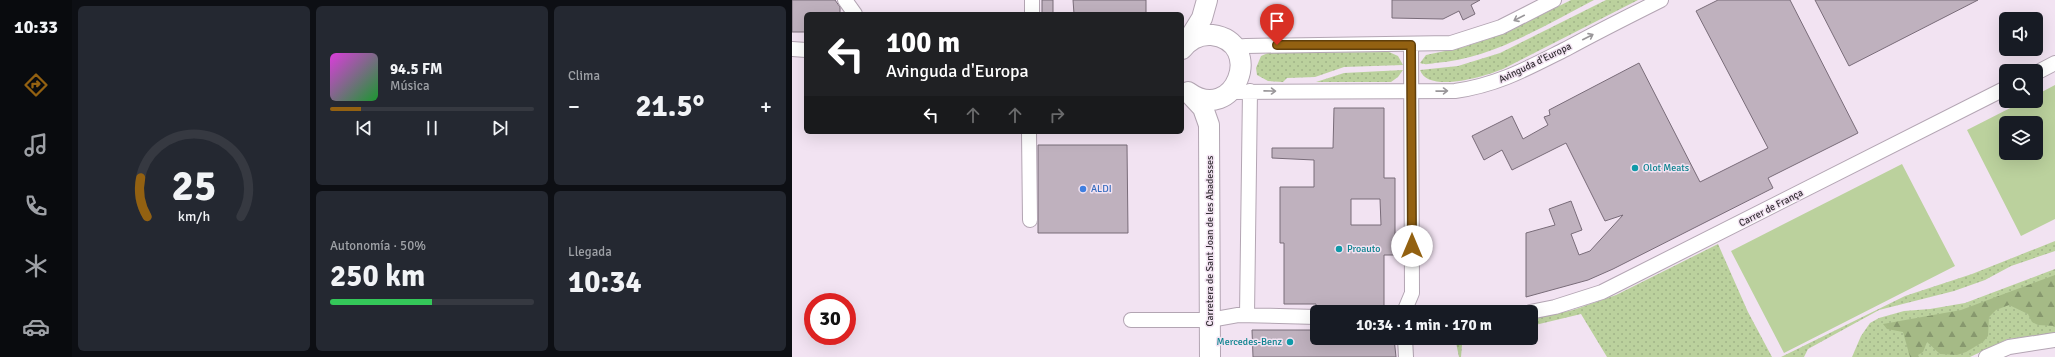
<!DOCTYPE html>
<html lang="es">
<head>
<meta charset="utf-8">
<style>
  :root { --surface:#171b24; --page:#242831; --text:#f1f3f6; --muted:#9ea1a6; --line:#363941; --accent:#936111 }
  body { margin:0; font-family:Signika,sans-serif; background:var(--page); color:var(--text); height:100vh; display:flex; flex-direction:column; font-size:15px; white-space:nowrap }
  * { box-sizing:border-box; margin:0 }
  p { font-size:13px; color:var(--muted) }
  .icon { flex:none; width:22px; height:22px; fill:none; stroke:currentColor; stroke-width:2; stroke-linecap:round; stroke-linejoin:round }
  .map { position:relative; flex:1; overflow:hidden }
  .panel { display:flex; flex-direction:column; gap:6px; padding:6px; background:#0d0f14; width:720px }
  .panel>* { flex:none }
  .top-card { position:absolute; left:12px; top:12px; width:380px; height:122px; border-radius:6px; box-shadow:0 4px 16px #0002; background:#202124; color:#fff; overflow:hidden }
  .tools { position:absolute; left:1207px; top:12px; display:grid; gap:8px }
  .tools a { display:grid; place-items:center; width:44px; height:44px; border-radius:6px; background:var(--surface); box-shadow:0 4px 16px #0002; font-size:20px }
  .speed { position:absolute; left:12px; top:293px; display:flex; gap:8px; font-size:20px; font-weight:700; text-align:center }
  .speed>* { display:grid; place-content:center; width:52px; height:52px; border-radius:50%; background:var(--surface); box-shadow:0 4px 16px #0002; line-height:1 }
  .speed .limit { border:6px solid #d22; background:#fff; color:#111 }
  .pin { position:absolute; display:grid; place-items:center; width:34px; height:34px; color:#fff; margin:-41px -17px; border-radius:50% 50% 50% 0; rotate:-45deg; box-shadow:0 0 4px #0007 }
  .pin .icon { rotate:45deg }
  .me { position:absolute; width:44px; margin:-22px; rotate:0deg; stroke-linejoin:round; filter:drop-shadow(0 0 3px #0008) }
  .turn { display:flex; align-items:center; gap:14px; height:84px; padding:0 16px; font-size:18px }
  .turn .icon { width:52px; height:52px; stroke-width:2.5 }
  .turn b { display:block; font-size:28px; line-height:34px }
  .lanes { display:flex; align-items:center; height:38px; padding:0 16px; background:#0003; justify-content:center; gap:20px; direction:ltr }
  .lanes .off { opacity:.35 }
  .big { font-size:30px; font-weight:700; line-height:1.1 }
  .panel .tile { flex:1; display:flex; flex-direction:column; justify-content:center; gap:6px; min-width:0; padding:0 14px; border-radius:6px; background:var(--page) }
  .panel .dial { align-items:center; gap:0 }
  .dial svg { height:104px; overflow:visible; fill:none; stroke:var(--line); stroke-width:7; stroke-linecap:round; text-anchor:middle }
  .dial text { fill:var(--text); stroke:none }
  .song { display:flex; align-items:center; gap:12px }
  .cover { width:48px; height:48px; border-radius:6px; background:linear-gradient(135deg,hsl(300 70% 55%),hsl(130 70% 35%)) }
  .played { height:4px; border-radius:2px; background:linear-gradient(90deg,var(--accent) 15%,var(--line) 15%) }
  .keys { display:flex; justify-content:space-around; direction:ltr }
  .heat { display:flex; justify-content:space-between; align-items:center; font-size:22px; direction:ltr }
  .charge { height:6px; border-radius:3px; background:linear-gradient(90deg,#34c759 50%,var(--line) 0) }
  .panel .tiles { flex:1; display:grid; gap:6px; grid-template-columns:repeat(3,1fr) }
  .tile:first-child { grid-row:span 2 }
  .trip { position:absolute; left:518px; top:305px; width:228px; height:40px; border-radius:6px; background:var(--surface); box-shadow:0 4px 16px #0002; font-weight:700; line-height:40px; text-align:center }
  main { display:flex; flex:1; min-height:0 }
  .dock { display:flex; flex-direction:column; width:72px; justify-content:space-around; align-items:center; background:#090b0e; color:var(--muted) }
  .dock .icon { width:28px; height:28px }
  .dock .on { color:var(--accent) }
  .dock b { font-size:18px; color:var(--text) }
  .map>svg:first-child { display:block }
  .grass { fill:url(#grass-dots) }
  .forest { fill:url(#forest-firs) }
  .garden { fill:#bbd19d; fill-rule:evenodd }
  .building { fill:#bfb1be; stroke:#796c79; fill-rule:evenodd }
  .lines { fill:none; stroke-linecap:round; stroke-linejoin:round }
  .street-casing { stroke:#b3a5b3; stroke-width:16 }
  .secondary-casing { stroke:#b3a5b3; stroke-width:22 }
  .street { stroke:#fff; stroke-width:14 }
  .secondary { stroke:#fff; stroke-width:20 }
  .oneway { stroke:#999699 }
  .route-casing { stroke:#603f0b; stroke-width:10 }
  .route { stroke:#936111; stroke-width:7 }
  .culture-dot { fill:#0f9aa8; stroke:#f2e3f2; stroke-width:1.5 }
  .shop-dot { fill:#3f7fe0; stroke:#f2e3f2; stroke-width:1.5 }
  .labels { text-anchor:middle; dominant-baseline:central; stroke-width:3; stroke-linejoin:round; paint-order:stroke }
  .street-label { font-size:10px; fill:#332e33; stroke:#f2e3f2 }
  .culture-label { font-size:10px; fill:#0d838f; stroke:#f2e3f2; text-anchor:start }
  .shop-label { font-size:10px; fill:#366cbe; stroke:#f2e3f2; text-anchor:start }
</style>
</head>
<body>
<main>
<nav class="dock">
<b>10:33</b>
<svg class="icon on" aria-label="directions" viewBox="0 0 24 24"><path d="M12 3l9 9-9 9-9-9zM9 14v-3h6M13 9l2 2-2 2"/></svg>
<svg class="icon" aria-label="music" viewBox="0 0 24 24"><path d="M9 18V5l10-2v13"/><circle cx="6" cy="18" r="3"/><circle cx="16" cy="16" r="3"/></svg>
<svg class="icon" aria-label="phone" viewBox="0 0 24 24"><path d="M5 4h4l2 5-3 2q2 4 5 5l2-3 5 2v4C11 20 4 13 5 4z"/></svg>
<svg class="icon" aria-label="climate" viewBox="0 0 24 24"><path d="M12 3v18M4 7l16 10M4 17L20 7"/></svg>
<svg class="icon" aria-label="car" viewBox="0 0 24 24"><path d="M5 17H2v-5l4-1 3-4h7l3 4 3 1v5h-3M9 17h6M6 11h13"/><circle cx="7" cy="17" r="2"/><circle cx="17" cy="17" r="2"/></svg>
</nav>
<section class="panel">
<div class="tiles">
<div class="tile dial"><svg viewBox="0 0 100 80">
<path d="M14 69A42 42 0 1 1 86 69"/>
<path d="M14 69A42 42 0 0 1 9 39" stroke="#936111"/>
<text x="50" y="56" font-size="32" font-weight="700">25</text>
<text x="50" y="72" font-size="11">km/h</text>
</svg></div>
<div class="tile">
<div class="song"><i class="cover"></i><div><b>94.5 FM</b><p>Música</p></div></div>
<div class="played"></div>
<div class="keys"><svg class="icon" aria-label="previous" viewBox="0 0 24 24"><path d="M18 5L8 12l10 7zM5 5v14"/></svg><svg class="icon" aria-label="pause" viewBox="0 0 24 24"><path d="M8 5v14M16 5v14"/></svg><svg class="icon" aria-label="next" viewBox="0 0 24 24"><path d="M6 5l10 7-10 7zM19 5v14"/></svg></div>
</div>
<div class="tile"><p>Clima</p>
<div class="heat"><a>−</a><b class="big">21.5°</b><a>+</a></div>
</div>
<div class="tile"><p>Autonomía · 50%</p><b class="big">250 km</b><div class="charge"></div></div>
<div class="tile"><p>Llegada</p><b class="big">10:34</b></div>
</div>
</section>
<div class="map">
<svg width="1263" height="357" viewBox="0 0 1263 357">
  <defs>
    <pattern id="grass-dots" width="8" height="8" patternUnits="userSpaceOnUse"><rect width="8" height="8" fill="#bbd19d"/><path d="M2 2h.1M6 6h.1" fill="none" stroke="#a1b488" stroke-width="1.8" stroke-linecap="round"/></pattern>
    <pattern id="forest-firs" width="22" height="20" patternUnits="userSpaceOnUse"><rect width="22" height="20" fill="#a5ba86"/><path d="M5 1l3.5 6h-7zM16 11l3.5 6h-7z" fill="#87986e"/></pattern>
  </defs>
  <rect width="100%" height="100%" fill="#f2e3f2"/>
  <path class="grass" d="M779 0H802C753 25 700 59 643 63 638 64 632 65 628 63L634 55 672 47 714 33Z
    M814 0H846L711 69C694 76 636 94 628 70L666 66 708 53Z
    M597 52 606 56 611 65 552 67 523 77 495 78 491 82 476 81 465 75 464 68 469 56 476 53Z
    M611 70 606 77 599 82H524L552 73Z
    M1263 241V251L1219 266 1193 280 1162 291 1087 310 1016 349 1012 357H989L1113 296 1180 274Z
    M926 244 956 312 980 357H815L789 314 739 326V319L781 310 824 295Z
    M1263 269V333L1216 339 1178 357H1060L1069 336 1078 323 1087 318 1112 311 1138 309 1173 303Z
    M663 338H673L670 345 669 357H667Z"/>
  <path class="forest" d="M1263 275V326L1246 325 1240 322 1236 314 1217 305 1204 310 1197 317 1196 336 1191 342 1174 352 1165 355 1148 354 1135 342 1131 352 1126 355 1127 357H1118L1111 332 1095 329 1091 324 1169 310Z"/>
  <path class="garden" d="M1263 85V219L1229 236 1175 130 1232 101H1244V95ZM1214 123H1244V153H1214Z
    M1110 164 1163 266 992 353 939 251Z"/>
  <path class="building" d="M0 0H43L48 7V14H14V32H0Z
    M250 0H261V14H250Z
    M281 0H354V14H282Z
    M600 0H688L679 5 683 14 671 20 667 11 651 19 600 18Z
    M926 0H998L1066 133 976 178 981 188 821 269 796 280 734 297V233L763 225 757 209 779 201 790 230 779 234 787 255 798 251 831 215 813 221 774 143 720 170 710 150 692 160 680 136 720 116 731 139 756 125 752 117 758 115 757 110 847 63 908 182 976 148 904 11Z
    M1023 0H1186L1057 66Z
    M542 108H592V178H603V255H592V306H524V304H492V243H488V187H522V160L480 158V148H541ZM559 199H588L589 225H559Z
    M246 145H335L336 233H246Z
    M460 330H525V338H602L604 357H461Z"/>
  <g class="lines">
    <g class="street-casing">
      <path id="street" d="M53 0 63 14
        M240 14V0
        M442 47 454 46 659 43 709 27 762 0
        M0 49 14 50
        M1244 73 1263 63
        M439 92 663 91C706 85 736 68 774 49 805 32 837 16 869 0
        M237 132 238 220
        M612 312 620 293 619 45
        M738 312 763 307 810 292 1214 88
        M455 315 458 91
        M339 320H418L446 315 525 317
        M613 338 614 357
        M1194 357 1217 347 1263 340"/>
    </g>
    <g class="secondary-casing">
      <path id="secondary" d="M394 44 410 18 415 0
        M390 49C397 40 408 34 420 35 474 42 443 126 396 92
        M397 93 411 108 417 125 418 357"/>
    </g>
    <use href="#street" class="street"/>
    <use href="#secondary" class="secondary"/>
  </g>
  <defs><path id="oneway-shaft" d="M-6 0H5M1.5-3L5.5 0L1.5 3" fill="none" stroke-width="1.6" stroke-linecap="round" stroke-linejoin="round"/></defs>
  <g class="oneway">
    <use href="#oneway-shaft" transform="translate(727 18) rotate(153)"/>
    <use href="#oneway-shaft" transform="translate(796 37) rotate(-27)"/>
    <use href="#oneway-shaft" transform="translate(478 91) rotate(1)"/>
    <use href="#oneway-shaft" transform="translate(650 91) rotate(-1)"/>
  </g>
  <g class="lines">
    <g class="route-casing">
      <path id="route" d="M485 45H619L620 246"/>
    </g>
    <use href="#route" class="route"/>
  </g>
  <g class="culture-dot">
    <circle cx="843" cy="168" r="4"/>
    <circle cx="547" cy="249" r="4"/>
    <circle cx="498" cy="342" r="4"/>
  </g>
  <circle class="shop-dot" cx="291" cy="189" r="4"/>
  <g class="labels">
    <g class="street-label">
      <text transform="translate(743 63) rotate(-26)">Avinguda d'Europa</text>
      <text transform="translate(979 208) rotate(-27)">Carrer de França</text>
      <text transform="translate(418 241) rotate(-90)">Carretera de Sant Joan de les Abadesses</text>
    </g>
    <g class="culture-label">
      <text x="851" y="168">Olot Meats</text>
      <text x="555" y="249">Proauto</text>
      <text x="490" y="342" text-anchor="end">Mercedes-Benz</text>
    </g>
    <g class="shop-label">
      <text x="299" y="189">ALDI</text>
    </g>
  </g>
</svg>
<div class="tools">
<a><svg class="icon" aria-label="sound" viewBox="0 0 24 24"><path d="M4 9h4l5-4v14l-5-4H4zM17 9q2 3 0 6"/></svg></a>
<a><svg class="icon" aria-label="search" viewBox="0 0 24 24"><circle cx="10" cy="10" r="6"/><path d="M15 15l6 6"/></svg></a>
<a><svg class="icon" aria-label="layers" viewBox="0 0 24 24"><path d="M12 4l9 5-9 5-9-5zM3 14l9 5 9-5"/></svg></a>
</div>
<div class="speed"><div class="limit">30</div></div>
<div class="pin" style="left:485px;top:45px;background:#d93025"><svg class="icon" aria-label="arrive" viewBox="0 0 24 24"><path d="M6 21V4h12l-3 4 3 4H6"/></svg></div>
<svg class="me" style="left:620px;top:246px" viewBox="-20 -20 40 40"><circle r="19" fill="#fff"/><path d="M0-13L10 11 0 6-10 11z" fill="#936111"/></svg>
<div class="trip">10:34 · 1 min · 170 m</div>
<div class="top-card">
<div class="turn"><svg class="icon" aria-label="left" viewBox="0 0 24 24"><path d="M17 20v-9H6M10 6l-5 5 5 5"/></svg><div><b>100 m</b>Avinguda d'Europa</div></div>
<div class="lanes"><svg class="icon" aria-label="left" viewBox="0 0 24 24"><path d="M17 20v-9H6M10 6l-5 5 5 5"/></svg><svg class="icon off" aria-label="ahead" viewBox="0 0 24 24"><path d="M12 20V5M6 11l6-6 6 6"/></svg><svg class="icon off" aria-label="ahead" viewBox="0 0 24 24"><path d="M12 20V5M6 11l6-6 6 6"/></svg><svg class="icon off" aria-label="right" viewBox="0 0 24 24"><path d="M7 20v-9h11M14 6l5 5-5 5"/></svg></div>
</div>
</div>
</main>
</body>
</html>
